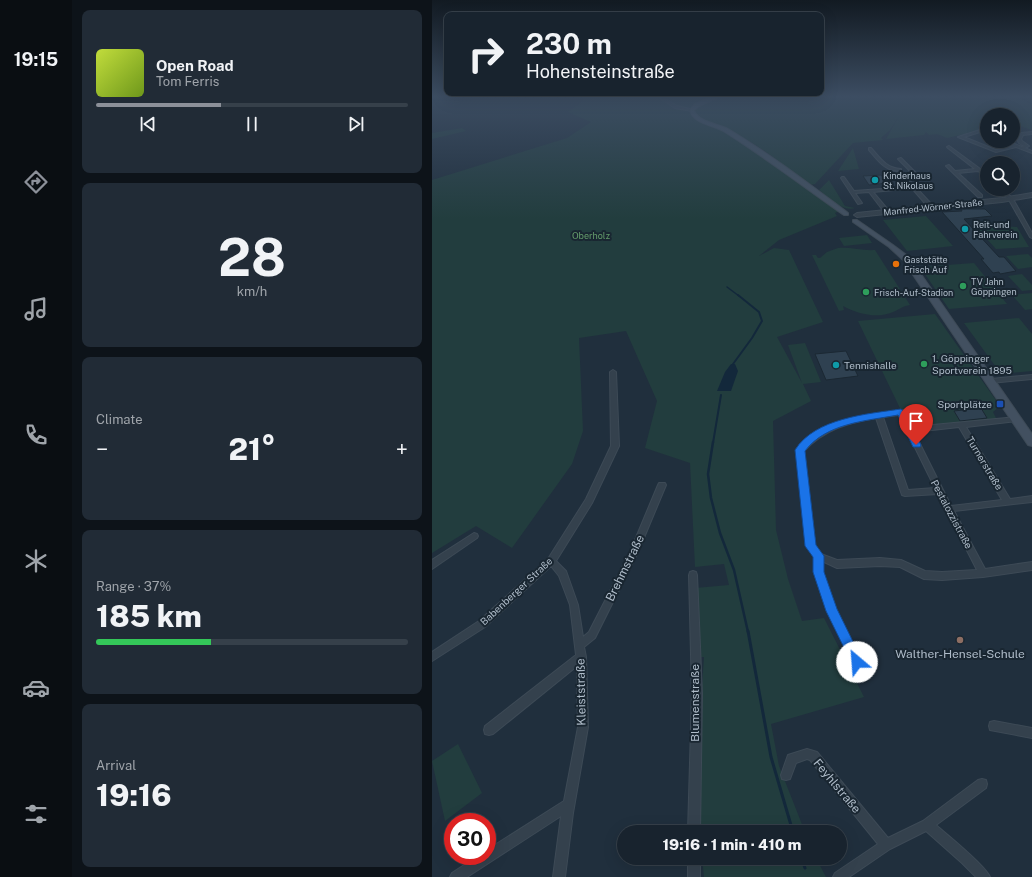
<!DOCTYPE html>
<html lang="en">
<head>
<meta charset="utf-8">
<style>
  :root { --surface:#18232e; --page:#212b36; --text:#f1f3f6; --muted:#9fa4aa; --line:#36404a; --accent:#8c9099 }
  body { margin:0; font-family:"Public Sans",sans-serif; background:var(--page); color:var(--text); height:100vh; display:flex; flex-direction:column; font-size:15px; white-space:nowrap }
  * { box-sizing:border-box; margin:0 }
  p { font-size:13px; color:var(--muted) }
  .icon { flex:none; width:22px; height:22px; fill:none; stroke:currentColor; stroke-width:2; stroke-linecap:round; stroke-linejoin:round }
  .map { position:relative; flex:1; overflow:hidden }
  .details { display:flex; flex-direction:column; gap:10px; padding:10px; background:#0d1319; width:360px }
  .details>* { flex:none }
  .banner { position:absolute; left:12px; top:12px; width:380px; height:84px; border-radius:8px; box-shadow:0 4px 16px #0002,0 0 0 1px var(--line); background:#18232e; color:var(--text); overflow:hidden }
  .tools { position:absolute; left:548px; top:108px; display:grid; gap:8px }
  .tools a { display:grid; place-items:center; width:40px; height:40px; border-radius:50%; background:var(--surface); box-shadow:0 4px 16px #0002,0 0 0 1px var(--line); font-size:20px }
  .speed { position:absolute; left:12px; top:813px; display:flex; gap:8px; font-size:20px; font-weight:700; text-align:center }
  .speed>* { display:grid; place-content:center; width:52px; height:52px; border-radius:50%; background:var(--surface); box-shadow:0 4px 16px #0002,0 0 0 1px var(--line); line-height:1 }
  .speed .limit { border:6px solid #d22; background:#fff; color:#111 }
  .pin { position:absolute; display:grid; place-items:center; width:34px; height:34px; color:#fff; margin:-41px -17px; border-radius:50% 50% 50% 0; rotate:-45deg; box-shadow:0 0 4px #0007 }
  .pin .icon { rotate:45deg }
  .me { position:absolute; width:44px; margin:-22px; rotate:333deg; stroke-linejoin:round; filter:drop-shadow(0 0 3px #0008) }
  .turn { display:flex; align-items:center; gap:14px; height:84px; padding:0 16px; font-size:18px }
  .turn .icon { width:52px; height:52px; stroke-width:2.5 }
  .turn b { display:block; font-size:28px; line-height:34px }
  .big { font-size:30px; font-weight:800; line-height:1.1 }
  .details .widget { flex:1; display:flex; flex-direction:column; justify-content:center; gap:6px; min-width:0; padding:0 14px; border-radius:8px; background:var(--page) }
  .details .dial { align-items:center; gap:0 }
  .dial b { font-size:52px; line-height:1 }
  .song { display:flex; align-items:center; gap:12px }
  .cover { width:48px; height:48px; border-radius:6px; background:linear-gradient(135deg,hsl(70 70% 55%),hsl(80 70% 35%)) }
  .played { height:4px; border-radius:2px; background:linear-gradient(90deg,var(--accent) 40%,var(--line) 40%) }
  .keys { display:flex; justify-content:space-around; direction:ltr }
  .heat { display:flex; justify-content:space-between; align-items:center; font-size:22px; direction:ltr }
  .charge { height:6px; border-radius:3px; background:linear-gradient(90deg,#34c759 37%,var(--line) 0) }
  .trip { position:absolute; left:185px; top:825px; width:230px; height:40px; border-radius:20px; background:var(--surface); box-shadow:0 4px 16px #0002,0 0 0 1px var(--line); font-weight:800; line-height:40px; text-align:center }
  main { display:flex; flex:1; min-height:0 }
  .menu { display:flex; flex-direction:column; width:72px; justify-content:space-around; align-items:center; background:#0a0e12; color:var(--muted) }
  .menu .icon { width:28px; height:28px }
  .menu .active { color:var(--accent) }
  .menu b { font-size:18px; color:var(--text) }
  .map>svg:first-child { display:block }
  .green { fill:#223d3e }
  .water { fill:#13283b }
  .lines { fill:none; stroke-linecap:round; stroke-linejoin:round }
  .stream-far4 { stroke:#13283b; stroke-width:1 }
  .stream-far3 { stroke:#13283b; stroke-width:1.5 }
  .stream-far2 { stroke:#13283b; stroke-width:2 }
  .stream-far1 { stroke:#13283b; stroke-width:2.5 }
  .stream { stroke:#13283b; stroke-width:3 }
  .building { fill:#2f4151; stroke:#1b2833 }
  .minor-casing { stroke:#3d4a56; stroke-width:2 }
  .tertiary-casing { stroke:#3d4a56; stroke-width:2 }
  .secondary-casing { stroke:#3d4a56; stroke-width:2 }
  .minor { fill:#34414d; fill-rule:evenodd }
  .tertiary { fill:#34414d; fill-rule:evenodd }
  .secondary { fill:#425060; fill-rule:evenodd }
  .route { fill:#1a73e8; stroke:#114b97 }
  .culture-dot { fill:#0f9aa8; stroke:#192631; stroke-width:1.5 }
  .food-dot { fill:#e8710a; stroke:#192631; stroke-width:1.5 }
  .leisure-dot { fill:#2e9e5b; stroke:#192631; stroke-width:1.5 }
  .transit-dot { fill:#1a4fb4; stroke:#192631; stroke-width:1.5 }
  .education-dot { fill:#8d6e63; stroke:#192631; stroke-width:1.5 }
  .labels { text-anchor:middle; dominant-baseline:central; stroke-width:4; stroke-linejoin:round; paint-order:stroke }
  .far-poi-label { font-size:9px; fill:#afbcc9; stroke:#192631; text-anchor:start }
  .far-street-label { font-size:9px; fill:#afbcc9; stroke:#192631 }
  .far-park-label { font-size:9px; fill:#649c6b; stroke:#192631 }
  .poi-label { font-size:10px; fill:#afbcc9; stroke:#192631; text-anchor:start }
  .street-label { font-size:10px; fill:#afbcc9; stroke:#192631 }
  .near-street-label { font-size:12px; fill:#afbcc9; stroke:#192631 }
  .near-poi-label { font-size:12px; fill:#afbcc9; stroke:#192631 }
</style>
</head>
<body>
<main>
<nav class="menu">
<b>19:15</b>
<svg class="icon active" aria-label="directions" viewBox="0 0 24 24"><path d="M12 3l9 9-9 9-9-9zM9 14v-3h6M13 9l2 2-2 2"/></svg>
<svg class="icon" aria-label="music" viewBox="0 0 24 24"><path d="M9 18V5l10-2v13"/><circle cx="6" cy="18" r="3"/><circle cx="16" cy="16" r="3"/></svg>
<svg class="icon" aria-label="phone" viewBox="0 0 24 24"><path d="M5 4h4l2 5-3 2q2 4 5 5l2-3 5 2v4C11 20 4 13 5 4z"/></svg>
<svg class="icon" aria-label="climate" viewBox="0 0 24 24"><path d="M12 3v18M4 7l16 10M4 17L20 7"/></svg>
<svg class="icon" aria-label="car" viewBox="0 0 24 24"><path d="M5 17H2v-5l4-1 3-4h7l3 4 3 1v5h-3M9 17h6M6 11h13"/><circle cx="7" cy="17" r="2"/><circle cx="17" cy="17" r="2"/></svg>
<svg class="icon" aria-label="filters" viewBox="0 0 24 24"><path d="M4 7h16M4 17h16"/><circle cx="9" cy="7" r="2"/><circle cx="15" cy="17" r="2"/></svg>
</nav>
<section class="details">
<div class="widget">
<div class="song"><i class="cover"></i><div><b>Open Road</b><p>Tom Ferris</p></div></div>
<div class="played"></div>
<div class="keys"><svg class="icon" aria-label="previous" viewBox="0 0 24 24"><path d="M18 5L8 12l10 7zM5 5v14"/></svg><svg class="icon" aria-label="pause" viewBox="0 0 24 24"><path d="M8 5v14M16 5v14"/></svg><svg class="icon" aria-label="next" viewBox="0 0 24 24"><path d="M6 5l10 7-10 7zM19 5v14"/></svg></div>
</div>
<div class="widget dial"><b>28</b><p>km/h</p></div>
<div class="widget"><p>Climate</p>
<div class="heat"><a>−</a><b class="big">21°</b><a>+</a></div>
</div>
<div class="widget"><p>Range · 37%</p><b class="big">185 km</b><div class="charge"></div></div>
<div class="widget"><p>Arrival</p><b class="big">19:16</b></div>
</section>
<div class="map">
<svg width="600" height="877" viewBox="0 0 600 877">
  <rect width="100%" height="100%" fill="#202f3d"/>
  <path class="green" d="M174 96H600V130L581 124V115H555V124L545 127 551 130 515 138 505 134 497 135 494 132 492 135 454 139 467 116 458 130 449 138 451 140 421 143 383 184 377 185C349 163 325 143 293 128 284 124 264 121 262 110H258L259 113 265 119 293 131 407 211 403 213 405 216 347 240 327 256 342 248 357 250 391 322 345 337 370 383 356 345 373 343 389 382 371 384 379 401 341 421 344 530 356 579 370 621 392 618 432 697 339 724 347 766 373 832H268L267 687 270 688 272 657H265L263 588 297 585 292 564 263 567 258 463 213 448 225 401 194 331 147 338 151 431 140 464 80 548 44 526 0 553V180L135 138 159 122 136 112 156 97Z
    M30 128 34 131 0 139V133Z
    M421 148 427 169 406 171Z
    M397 180 413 206 423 208C410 212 397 198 387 190Z
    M494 216 521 246 475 251 451 220Z
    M561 224 564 226 585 227 597 247 564 249 542 225Z
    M435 235 440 243 412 246 407 238Z
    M406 248C419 247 431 251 443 250L478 305C471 306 468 309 461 312 445 319 426 314 411 306L412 310 407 311 380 255H384L386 258H388L395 252Z
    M596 254 600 258V267L586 269 574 256Z
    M542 263 575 304 517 309 488 267Z
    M590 274 600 285V290L590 291 576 276Z
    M600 293V309L593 310 580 295Z
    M503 314 568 406 561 412 565 420 478 429 426 321Z
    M587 318 600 334V371L569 374 532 323Z
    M26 744 50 793 13 821 0 761Z
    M270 858H384L394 877H272Z"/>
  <path class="water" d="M299 364H303L306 371 299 391H285L293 372Z"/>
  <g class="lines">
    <path class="stream-far4" d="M142 96 151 98
      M585 96 600 104
      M0 100H37L63 96"/>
    <path class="stream-far3" d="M295 287 307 296"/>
    <path class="stream-far2" d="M301 364 320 338 330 321 327 312 306 295
      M281 443 289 395"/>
    <path class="stream-far1" d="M281 442 276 474 279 498 288 533 302 570 316 632"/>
    <path class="stream" d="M316 631 339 757 361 832
      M369 858 373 868"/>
  </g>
  <path class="building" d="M449 175 455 183 437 185 431 176Z
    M529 209H553L560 216 532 219 567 257H572L584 271 568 274 567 272 561 273 549 259H552L510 212 530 211Z
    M414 351 426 376 394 380 383 354Z
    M549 408 555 418 528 421 522 411Z"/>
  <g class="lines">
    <g class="minor-casing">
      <path id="minor" d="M225 96H229L245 106 262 110 260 111 243 108Z
        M548 130 555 133V135L548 132 532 137 564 150 580 146 570 141H575L590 147 592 146 587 143 585 139 589 133 600 132V134L591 135 589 139 590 141 597 146 593 148 600 151V153L584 147 564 152 526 137Z
        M517 146 555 174V177L546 171 526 173 550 195V197H546L514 166 517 165 523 171 543 169 516 148 515 147Z
        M437 148H439C449 159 454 168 469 169V171L475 178 480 173 466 159 469 158 484 173 478 181 502 207V209H498L465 171C452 170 445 159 437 150Z
        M410 177H412L422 191 464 188V189L462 190 441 192 457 211V213H453L437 192 423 193 430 203 426 204 409 178Z
        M567 189H571L581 199 600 233V238L598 237 577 200Z
        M181 370 184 372 187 446 160 503 124 561 134 571 146 605 151 637 157 632 198 552 226 485 227 483H233L234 485 206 552 163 638 152 647 154 657 156 727 141 813 133 877H121L129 816 35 877H18L20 873 46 856H55V850L132 801 146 727 145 666 61 734 57 735 53 734 52 730 53 726 144 655 138 605 127 576 119 566 53 627 0 661V652L47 621 116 559 154 499 179 446 178 372Z
        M600 375V379L559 383 556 381 559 379Z
        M469 410H471L480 427 585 417H587L588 419 587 421H585L534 427 578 499 600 496V502L522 511 553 569 600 562V570L551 577 510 580 492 579 468 567 448 566 405 568 390 561V572L403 610 435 672 433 675 430 677 427 675 395 611 382 572V557L375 546 364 450C387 418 434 416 469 410ZM467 415 503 488 476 490 451 417ZM444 418 470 495 473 496 506 494 545 570 510 572 493 571 469 560 448 558 405 560 389 554 383 545 372 451C393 429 416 423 444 418ZM527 427 570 500 519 506 482 432Z
        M42 533 45 534 46 536 45 538 0 569V560Z
        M261 571 264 572 265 575 270 694 268 832H256L260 694 257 575 258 572Z
        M562 721 600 728V738L558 730 557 726 558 722Z
        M375 749 385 752 456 838 491 821 546 780 550 779 554 780 555 784 554 788 504 825C516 836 552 864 558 877H544L530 863 494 831 458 849 417 877H401L403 873 446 844 378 760 375 759 364 763 358 779 354 780 350 779 349 775 356 755Z
        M256 858H268V877H256Z"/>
    </g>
    <g class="tertiary-casing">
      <path id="tertiary" d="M600 193V197L570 202 425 217 422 215 425 213 570 198Z"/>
    </g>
    <g class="secondary-casing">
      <path id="secondary" d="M282 96H289L267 106 262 110C265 122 287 124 296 129 338 154 377 184 416 213V215H412C372 187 334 158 293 132 282 125 261 124 258 110L263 104Z
        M421 220H425L461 245 477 257 600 434V446L596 445 471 260 457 247 421 222Z"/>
    </g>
    <use href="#minor" class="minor"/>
    <use href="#tertiary" class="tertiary"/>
    <use href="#secondary" class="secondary"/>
  </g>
  <linearGradient id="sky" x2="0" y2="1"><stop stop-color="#121a22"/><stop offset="0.44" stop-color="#3c4d62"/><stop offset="1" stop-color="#3c4d62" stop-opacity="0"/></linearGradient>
  <rect width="600" height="219" fill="url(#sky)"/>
  <path class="route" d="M469 409 473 412 489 445 488 447H481L466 415C434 421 394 423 373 451L384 545 392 556V572L405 609 431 662 429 666 425 667 421 666 394 611 381 572V557L373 546 363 450C383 418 435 414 469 409Z"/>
  <g class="culture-dot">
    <circle cx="443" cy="180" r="4"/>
    <circle cx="533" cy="229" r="4"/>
    <circle cx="404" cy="365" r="4"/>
  </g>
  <circle class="food-dot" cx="464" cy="264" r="4"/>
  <g class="leisure-dot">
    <circle cx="531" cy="286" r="4"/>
    <circle cx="434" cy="292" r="4"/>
    <circle cx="492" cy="364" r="4"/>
  </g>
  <rect class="transit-dot" x="564" y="400" width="8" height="8" rx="2"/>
  <circle class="education-dot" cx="528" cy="640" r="4"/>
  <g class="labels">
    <g class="far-poi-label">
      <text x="451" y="175">Kinderhaus<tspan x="451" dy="10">St. Nikolaus</tspan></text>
      <text x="541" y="224">Reit- und<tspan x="541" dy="10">Fahrverein</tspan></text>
      <text x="472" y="259">Gaststätte<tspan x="472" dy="10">Frisch Auf</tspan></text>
      <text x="539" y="281">TV Jahn<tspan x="539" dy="10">Göppingen</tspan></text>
      <text x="442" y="292">Frisch-Auf-Stadion</text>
    </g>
    <g class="far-street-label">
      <text transform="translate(501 207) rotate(-6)">Manfred-Wörner-Straße</text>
    </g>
    <g class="far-park-label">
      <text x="159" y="235">Oberholz</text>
    </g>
    <g class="poi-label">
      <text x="500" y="358">1. Göppinger<tspan x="500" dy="12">Sportverein 1895</tspan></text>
      <text x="412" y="365">Tennishalle</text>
      <text x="560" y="404" text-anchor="end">Sportplätze</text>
    </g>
    <g class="street-label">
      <text transform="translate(553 463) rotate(59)">Turnerstraße</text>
      <text transform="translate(520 514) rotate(62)">Pestalozzistraße</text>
      <text transform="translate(84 591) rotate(-43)">Babenberger Straße</text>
    </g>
    <g class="near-street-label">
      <text transform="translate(193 568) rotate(-64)">Brehmstraße</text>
      <text transform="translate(149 692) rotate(-91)">Kleiststraße</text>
      <text transform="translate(263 703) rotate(-90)">Blumenstraße</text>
      <text transform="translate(405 786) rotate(50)">Feyhlstraße</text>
    </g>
    <g class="near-poi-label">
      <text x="528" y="654">Walther-Hensel-Schule</text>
    </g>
  </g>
</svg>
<div class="tools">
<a><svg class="icon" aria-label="sound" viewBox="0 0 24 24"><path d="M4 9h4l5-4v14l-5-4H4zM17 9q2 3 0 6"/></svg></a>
<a><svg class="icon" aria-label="search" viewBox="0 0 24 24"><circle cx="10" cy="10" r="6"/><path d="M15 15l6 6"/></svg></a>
</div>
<div class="speed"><div class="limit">30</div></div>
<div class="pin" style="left:484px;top:445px;background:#d93025"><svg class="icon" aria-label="arrive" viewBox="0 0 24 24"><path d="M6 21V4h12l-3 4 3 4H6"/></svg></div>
<svg class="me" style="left:425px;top:662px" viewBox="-20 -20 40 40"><circle r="19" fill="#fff"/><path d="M0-13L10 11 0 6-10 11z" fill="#1a73e8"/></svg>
<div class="trip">19:16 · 1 min · 410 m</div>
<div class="banner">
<div class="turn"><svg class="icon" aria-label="right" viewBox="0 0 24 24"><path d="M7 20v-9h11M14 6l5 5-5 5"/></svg><div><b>230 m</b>Hohensteinstraße</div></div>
</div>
</div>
</main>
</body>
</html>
